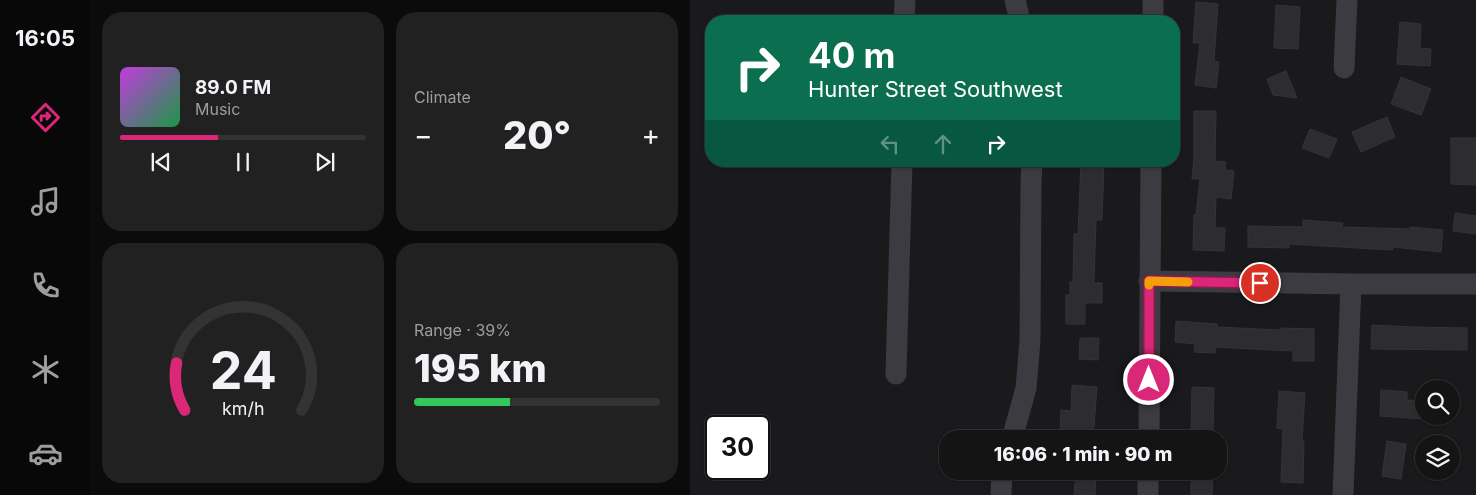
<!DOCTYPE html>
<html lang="en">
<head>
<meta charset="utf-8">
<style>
  :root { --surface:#141415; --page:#212122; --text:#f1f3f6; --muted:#9d9ea0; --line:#333334; --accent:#db2777 }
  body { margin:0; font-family:Inter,sans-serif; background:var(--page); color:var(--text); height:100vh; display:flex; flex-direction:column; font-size:19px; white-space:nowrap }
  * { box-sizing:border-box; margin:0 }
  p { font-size:16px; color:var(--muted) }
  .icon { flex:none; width:28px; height:28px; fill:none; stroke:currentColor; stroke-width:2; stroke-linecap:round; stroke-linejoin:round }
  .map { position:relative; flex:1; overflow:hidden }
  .side { display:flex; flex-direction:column; gap:12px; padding:12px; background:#0b0b0c; width:600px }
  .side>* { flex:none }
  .banner { position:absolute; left:15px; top:15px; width:475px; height:152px; border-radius:20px; box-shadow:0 1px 4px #0004,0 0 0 1px var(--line); background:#0b6e4f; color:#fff; overflow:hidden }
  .tools { position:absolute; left:725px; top:380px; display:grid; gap:10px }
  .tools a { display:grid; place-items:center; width:45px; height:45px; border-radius:50%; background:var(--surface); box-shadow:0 1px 4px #0004,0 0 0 1px var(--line); font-size:25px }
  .speed { position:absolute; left:15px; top:415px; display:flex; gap:10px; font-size:25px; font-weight:700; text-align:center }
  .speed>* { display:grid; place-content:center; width:65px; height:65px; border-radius:50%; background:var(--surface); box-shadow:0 1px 4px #0004,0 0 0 1px var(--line); line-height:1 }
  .speed .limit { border:2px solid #111; border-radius:8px; background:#fff; color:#111 }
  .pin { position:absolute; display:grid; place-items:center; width:42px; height:42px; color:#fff; margin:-21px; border:2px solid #fff; border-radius:50%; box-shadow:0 1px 5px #0007 }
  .me { position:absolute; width:55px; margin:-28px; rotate:0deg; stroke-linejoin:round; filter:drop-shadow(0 0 4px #0008) }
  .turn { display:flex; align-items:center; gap:18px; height:105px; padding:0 20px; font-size:22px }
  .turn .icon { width:65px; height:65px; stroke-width:2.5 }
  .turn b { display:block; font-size:35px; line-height:42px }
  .lanes { display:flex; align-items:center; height:48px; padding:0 20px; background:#0003; justify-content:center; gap:25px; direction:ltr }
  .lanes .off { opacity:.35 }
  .big { font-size:38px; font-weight:800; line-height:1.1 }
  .side .card { flex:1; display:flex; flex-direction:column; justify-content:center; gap:8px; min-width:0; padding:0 18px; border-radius:20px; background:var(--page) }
  .side .dial { align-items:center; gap:0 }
  .dial svg { height:130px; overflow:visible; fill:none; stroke:var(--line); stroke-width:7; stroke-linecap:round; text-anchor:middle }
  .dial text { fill:var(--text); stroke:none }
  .song { display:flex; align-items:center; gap:15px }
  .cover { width:60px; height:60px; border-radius:8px; background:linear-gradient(135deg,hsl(290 70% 55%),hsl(140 70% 35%)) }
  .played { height:5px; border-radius:2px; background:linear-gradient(90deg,var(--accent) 40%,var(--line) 40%) }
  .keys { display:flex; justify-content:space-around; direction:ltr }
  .heat { display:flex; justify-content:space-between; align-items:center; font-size:28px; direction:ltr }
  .charge { height:8px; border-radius:4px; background:linear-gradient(90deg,#34c759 39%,var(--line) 0) }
  .side .tiles { flex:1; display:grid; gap:12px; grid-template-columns:repeat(2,1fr) }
  .trip { position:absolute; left:249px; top:430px; width:288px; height:50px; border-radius:20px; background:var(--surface); box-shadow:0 1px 4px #0004,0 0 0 1px var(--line); font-weight:800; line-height:50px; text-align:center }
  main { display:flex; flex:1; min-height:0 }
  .menu { display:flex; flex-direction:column; width:90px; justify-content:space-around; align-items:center; background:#080808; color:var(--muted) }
  .menu .icon { width:35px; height:35px }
  .menu .selected { color:var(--accent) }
  .menu b { font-size:22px; color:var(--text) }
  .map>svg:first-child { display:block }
  .building { fill:#2d2d30; stroke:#343438 }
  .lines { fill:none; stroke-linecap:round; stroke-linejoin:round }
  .minor { stroke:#3b3b41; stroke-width:21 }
  .route-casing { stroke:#8e194d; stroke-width:12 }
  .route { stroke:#db2777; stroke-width:9 }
  .slow { stroke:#f59e0b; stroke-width:9 }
</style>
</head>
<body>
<main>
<nav class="menu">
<b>16:05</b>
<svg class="icon selected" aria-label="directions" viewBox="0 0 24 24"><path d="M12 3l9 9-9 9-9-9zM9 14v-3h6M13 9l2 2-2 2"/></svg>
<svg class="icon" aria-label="music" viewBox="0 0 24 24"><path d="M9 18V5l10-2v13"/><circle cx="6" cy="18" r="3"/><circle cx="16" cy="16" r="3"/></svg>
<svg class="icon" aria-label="phone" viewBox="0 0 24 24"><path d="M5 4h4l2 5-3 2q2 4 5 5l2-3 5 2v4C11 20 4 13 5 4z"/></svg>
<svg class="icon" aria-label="climate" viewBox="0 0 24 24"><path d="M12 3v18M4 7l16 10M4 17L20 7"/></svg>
<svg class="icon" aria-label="car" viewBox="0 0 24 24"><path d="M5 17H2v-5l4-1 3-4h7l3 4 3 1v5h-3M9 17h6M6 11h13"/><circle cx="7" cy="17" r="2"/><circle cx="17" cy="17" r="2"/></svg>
</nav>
<section class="side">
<div class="tiles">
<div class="card">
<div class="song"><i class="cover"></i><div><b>89.0 FM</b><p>Music</p></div></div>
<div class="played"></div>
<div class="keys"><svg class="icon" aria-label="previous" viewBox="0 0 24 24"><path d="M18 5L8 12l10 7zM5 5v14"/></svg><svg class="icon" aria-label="pause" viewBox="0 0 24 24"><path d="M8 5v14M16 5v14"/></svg><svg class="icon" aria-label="next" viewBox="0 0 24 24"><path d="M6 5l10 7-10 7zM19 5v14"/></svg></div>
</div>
<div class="card"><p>Climate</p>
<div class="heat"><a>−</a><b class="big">20°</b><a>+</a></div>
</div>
<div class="card dial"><svg viewBox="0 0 100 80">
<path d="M14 69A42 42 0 1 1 86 69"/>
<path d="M14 69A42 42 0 0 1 9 40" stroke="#db2777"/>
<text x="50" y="56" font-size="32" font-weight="700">24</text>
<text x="50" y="72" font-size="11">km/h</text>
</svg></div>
<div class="card"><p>Range · 39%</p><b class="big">195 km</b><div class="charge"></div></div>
</div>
</section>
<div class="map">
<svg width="786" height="495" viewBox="0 0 786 495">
  <rect width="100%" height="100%" fill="#1a1a1c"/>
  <path class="building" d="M506 2 528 4 524 61 529 62 526 88 505 85 510 43H503Z
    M586 5 610 7 608 49 584 48Z
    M710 22 731 24 730 48 741 49 740 66 707 64Z
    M596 71 607 98 583 95 577 79Z
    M711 77 741 89 731 115 701 104Z
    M504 111H526L525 161 536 162 535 170 544 171 541 199 526 197 525 228H535L534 251 503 250 504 215H506L510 179H502L504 158Z
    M697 117 705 137 671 152 662 132Z
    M620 129 647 139 639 158 612 148Z
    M761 138H786V185L761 184Z
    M391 161H414L412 220H406L404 283H412V303H395V324H376V295H380V282H383L384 234H388Z
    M765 213 786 216V234L763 231Z
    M613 220 653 223 652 227 720 229V227L753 230 751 252 703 247 702 250 599 244V248L558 247V226L613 227Z
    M486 321 527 324V327L591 330V328L624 329V361H603V351L525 347V353L504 352 505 344 485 342Z
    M682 325 723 327 777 328V350L681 349Z
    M390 338H409L408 360 389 359Z
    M382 385 407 387 403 439H370L371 410 381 411Z
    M502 387 524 388 523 430 501 429Z
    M691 390 717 392V400L734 401V419L690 416Z
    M589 391 615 393 612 441H614L613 483 591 482 593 429 587 428Z
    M697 441 716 444 711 479 692 476Z
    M386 471H406L405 495H384Z
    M501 471H523L522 495H501Z"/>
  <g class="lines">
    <path class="minor" d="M325 0 330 21
      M214 21 215 0
      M463 21V0
      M654 68 657 0
      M459 281 661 284H786
      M206 374 212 161
      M322 439 336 388 340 341 341 182 342 161
      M459 439 461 161
      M311 495 312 471
      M458 495V471
      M653 495 661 284"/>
  </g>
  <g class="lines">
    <g class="route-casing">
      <path id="route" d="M459 380V281L570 283"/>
    </g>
    <use href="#route" class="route"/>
    <path class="slow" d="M459 285V281L498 282"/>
  </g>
</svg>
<div class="tools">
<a><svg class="icon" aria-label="search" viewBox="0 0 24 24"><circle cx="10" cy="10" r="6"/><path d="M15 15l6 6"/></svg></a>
<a><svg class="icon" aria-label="layers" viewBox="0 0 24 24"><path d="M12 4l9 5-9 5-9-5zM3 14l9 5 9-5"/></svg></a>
</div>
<div class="speed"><div class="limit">30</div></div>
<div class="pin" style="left:570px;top:283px;background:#d93025"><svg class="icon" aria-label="arrive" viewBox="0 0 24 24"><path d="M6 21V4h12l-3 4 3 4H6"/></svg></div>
<svg class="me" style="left:459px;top:380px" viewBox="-20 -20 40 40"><circle r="17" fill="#db2777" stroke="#fff" stroke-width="3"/><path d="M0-11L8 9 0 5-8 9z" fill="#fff"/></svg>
<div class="trip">16:06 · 1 min · 90 m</div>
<div class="banner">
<div class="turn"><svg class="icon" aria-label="right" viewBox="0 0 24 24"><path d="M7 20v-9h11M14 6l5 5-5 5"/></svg><div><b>40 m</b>Hunter Street Southwest</div></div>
<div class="lanes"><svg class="icon off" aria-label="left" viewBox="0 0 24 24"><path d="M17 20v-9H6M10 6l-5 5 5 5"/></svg><svg class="icon off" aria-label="ahead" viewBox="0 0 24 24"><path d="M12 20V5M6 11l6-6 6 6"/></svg><svg class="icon" aria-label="right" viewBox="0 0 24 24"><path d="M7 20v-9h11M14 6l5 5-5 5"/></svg></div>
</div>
</div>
</main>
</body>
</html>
